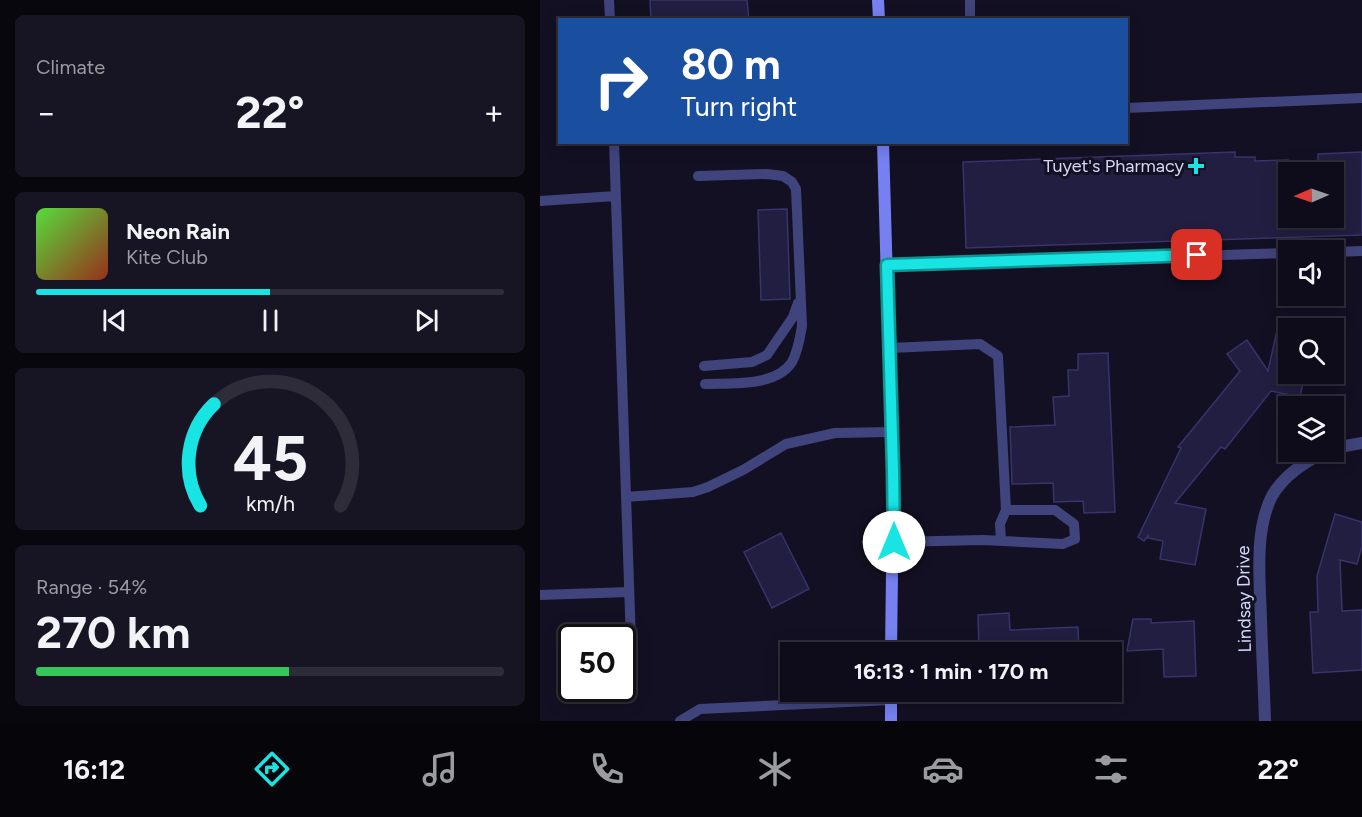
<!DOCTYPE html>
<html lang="en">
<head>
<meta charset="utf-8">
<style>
  :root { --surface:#0e0c1a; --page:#171523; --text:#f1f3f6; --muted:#9b9ba2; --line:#2e2c39; --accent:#18e4e4 }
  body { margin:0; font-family:Figtree,sans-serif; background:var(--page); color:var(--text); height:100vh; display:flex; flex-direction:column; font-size:22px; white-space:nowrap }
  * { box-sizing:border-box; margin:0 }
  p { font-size:20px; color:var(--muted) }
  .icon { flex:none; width:33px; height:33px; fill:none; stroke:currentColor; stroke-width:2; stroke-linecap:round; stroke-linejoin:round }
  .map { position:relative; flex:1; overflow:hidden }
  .details { display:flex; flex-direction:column; gap:15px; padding:15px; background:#08070e; width:540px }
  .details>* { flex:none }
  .banner { position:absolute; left:18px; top:18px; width:570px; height:126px; border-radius:0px; box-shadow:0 3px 15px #0003,0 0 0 2px var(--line); background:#1a4fa0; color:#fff; overflow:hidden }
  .needle { width:39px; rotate:268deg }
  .controls { position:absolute; left:738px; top:162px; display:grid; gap:12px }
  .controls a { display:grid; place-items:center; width:66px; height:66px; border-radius:0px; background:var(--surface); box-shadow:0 3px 15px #0003,0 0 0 2px var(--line); font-size:30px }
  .speed { position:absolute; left:18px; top:624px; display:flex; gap:12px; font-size:30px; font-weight:700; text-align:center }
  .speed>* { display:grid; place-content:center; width:78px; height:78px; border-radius:50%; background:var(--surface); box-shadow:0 3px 15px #0003,0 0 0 2px var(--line); line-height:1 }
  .speed .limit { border:3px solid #111; border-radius:9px; background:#fff; color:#111 }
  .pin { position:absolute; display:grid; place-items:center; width:51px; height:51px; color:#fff; margin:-26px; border-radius:12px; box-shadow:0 3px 9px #0006 }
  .me { position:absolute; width:66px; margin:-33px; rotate:0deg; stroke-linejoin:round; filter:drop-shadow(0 0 4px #0008) }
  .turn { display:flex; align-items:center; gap:21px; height:126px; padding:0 24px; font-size:27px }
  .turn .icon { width:78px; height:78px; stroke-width:2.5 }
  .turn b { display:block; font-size:42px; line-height:51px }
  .big { font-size:45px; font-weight:700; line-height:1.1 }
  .details .widget { flex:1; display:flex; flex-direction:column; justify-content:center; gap:9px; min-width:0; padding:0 21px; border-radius:9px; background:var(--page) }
  .details .dial { align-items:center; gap:0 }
  .dial svg { height:156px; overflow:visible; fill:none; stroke:var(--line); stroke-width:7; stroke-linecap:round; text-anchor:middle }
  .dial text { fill:var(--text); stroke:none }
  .song { display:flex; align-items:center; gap:18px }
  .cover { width:72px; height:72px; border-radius:9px; background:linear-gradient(135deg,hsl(110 70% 55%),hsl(10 70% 35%)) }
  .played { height:6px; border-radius:3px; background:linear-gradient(90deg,var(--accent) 50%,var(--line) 50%) }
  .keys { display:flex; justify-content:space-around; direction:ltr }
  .heat { display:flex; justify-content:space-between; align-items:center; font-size:33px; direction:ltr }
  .charge { height:9px; border-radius:4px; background:linear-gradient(90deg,#34c759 54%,var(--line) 0) }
  .trip { position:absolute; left:240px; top:642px; width:342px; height:60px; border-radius:0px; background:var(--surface); box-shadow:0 3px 15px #0003,0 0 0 2px var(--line); font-weight:700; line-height:60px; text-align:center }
  .tabs { display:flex; height:96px; justify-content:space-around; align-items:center; background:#06050a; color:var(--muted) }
  .tabs .icon { width:42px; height:42px }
  .tabs .selected { color:var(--accent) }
  .tabs b { font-size:27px; color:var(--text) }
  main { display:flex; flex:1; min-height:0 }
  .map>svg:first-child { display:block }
  .building { fill:#221e41; stroke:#38336b; stroke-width:1.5 }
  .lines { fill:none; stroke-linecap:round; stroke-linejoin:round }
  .lane { stroke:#40447c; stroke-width:10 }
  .street { stroke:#40447c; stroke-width:12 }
  .secondary { stroke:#7680f1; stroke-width:12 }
  .route-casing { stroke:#109494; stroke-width:15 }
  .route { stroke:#18e4e4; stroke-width:10 }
  .poi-dot { fill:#18e4e4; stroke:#121022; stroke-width:2 }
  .labels { text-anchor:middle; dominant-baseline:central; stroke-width:6; stroke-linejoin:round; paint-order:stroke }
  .poi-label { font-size:18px; fill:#d6d6fb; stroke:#121022; text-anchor:end }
  .street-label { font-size:18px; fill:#d6d6fb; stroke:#121022 }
</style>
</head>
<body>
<main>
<section class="details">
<div class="widget"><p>Climate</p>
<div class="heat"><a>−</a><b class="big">22°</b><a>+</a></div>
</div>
<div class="widget">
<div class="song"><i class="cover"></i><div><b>Neon Rain</b><p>Kite Club</p></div></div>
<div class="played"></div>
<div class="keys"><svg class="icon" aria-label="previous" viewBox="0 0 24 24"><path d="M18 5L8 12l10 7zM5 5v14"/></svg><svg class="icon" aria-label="pause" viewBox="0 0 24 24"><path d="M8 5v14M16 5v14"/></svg><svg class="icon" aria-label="next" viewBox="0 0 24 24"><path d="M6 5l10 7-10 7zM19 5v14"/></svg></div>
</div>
<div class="widget dial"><svg viewBox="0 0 100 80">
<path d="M14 69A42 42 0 1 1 86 69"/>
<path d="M14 69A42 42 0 0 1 21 17" stroke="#18e4e4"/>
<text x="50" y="56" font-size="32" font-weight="700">45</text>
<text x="50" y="72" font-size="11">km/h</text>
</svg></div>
<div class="widget"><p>Range · 54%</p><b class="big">270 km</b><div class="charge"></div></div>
</section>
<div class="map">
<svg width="822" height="721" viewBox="0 0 822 721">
  <rect width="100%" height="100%" fill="#121022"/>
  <path class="building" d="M110 0H207L209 20H111Z
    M695 152V157H715V161L748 160V218H794V172H778V154L822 152V235L426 248 423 162Z
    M247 209 250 299 221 300 218 210Z
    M740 317H748V374H765L760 397 731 391 685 449 681 447 635 503 666 509 655 565 620 559 623 541 608 538V536L604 541 598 537 641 448 638 447 700 371 687 354 707 340 728 371Z
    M568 353 575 512 544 513 543 501 514 502 513 483 472 484 470 427 515 425 513 397 529 396 528 370H538V354Z
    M795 514 822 522V546L817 564 800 560 802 611 822 610V670L773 673 770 612H778L777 576Z
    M241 533 269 589 232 608 204 552Z
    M469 613 470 630 538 627 539 652H439L438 615Z
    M593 619H611V623L654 621 656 676 624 677 623 649 587 651Z"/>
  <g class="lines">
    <path class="lane" d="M69 0 70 20
      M430 0V20
      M586 108 822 98
      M74 142 92 672
      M158 176 227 174 243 176 252 182 256 189 262 326C260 338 258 351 252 362 236 387 191 383 165 384
      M0 201 76 196
      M794 252 822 251
      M347 265 748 253
      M350 348 440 344 458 356 466 510
      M164 366 212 362 227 355 253 317 258 303
      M86 497 153 492 168 487 203 470 246 444 295 433 352 432
      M354 542 443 540 523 544 535 539 534 524 515 510H466L460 524 461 541
      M0 595 89 592
      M140 721 160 709 351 700"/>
    <path class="street" d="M794 448 822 443
      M725 721C724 687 722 653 721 619 720 581 714 531 732 496 744 475 764 463 784 452"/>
    <path class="secondary" d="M338 0 339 20
      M343 142 353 493 351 652
      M351 692V721"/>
  </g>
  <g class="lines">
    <g class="route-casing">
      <path id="route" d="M354 542 353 470 347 265 657 255"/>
    </g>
    <use href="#route" class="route"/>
  </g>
  <path class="poi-dot" d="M653 157h6v6h6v6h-6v6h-6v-6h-6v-6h6z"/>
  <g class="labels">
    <g class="poi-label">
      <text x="644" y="166">Tuyet's Pharmacy</text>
    </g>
    <g class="street-label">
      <text transform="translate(704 599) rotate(-91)">Lindsay Drive</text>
    </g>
  </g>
</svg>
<div class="controls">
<a><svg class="needle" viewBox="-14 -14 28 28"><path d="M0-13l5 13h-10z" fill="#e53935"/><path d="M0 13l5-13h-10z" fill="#9b9ba2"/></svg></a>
<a><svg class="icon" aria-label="sound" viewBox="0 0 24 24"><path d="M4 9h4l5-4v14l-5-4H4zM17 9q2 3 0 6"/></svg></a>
<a><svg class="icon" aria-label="search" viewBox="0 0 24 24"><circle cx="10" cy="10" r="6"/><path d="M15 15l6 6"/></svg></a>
<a><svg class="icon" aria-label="layers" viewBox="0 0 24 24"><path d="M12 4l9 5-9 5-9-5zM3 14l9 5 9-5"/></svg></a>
</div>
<div class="speed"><div class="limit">50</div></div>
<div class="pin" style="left:657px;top:255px;background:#d93025"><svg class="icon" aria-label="arrive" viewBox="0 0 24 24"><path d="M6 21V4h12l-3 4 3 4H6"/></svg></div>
<svg class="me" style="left:354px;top:542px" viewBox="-20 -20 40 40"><circle r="19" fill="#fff"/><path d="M0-13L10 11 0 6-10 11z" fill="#18e4e4"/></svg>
<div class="trip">16:13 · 1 min · 170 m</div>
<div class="banner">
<div class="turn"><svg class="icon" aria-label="right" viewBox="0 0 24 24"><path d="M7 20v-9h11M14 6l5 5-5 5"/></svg><div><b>80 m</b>Turn right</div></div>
</div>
</div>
</main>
<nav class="tabs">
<b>16:12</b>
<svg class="icon selected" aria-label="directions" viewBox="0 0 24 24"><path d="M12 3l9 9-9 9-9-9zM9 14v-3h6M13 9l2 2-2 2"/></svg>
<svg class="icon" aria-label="music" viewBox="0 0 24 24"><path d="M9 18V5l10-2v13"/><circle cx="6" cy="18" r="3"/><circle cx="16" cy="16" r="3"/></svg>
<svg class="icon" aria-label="phone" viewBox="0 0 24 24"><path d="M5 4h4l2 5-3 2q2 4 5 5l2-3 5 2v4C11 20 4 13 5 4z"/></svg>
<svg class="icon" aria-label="climate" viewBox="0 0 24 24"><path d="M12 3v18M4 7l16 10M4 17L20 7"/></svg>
<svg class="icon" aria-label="car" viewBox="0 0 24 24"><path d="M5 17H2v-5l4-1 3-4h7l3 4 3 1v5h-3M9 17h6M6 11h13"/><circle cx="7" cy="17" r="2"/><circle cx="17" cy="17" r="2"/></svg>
<svg class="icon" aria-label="filters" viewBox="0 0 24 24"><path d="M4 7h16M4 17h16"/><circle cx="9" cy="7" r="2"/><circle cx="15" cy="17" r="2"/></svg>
<b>22°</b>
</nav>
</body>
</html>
